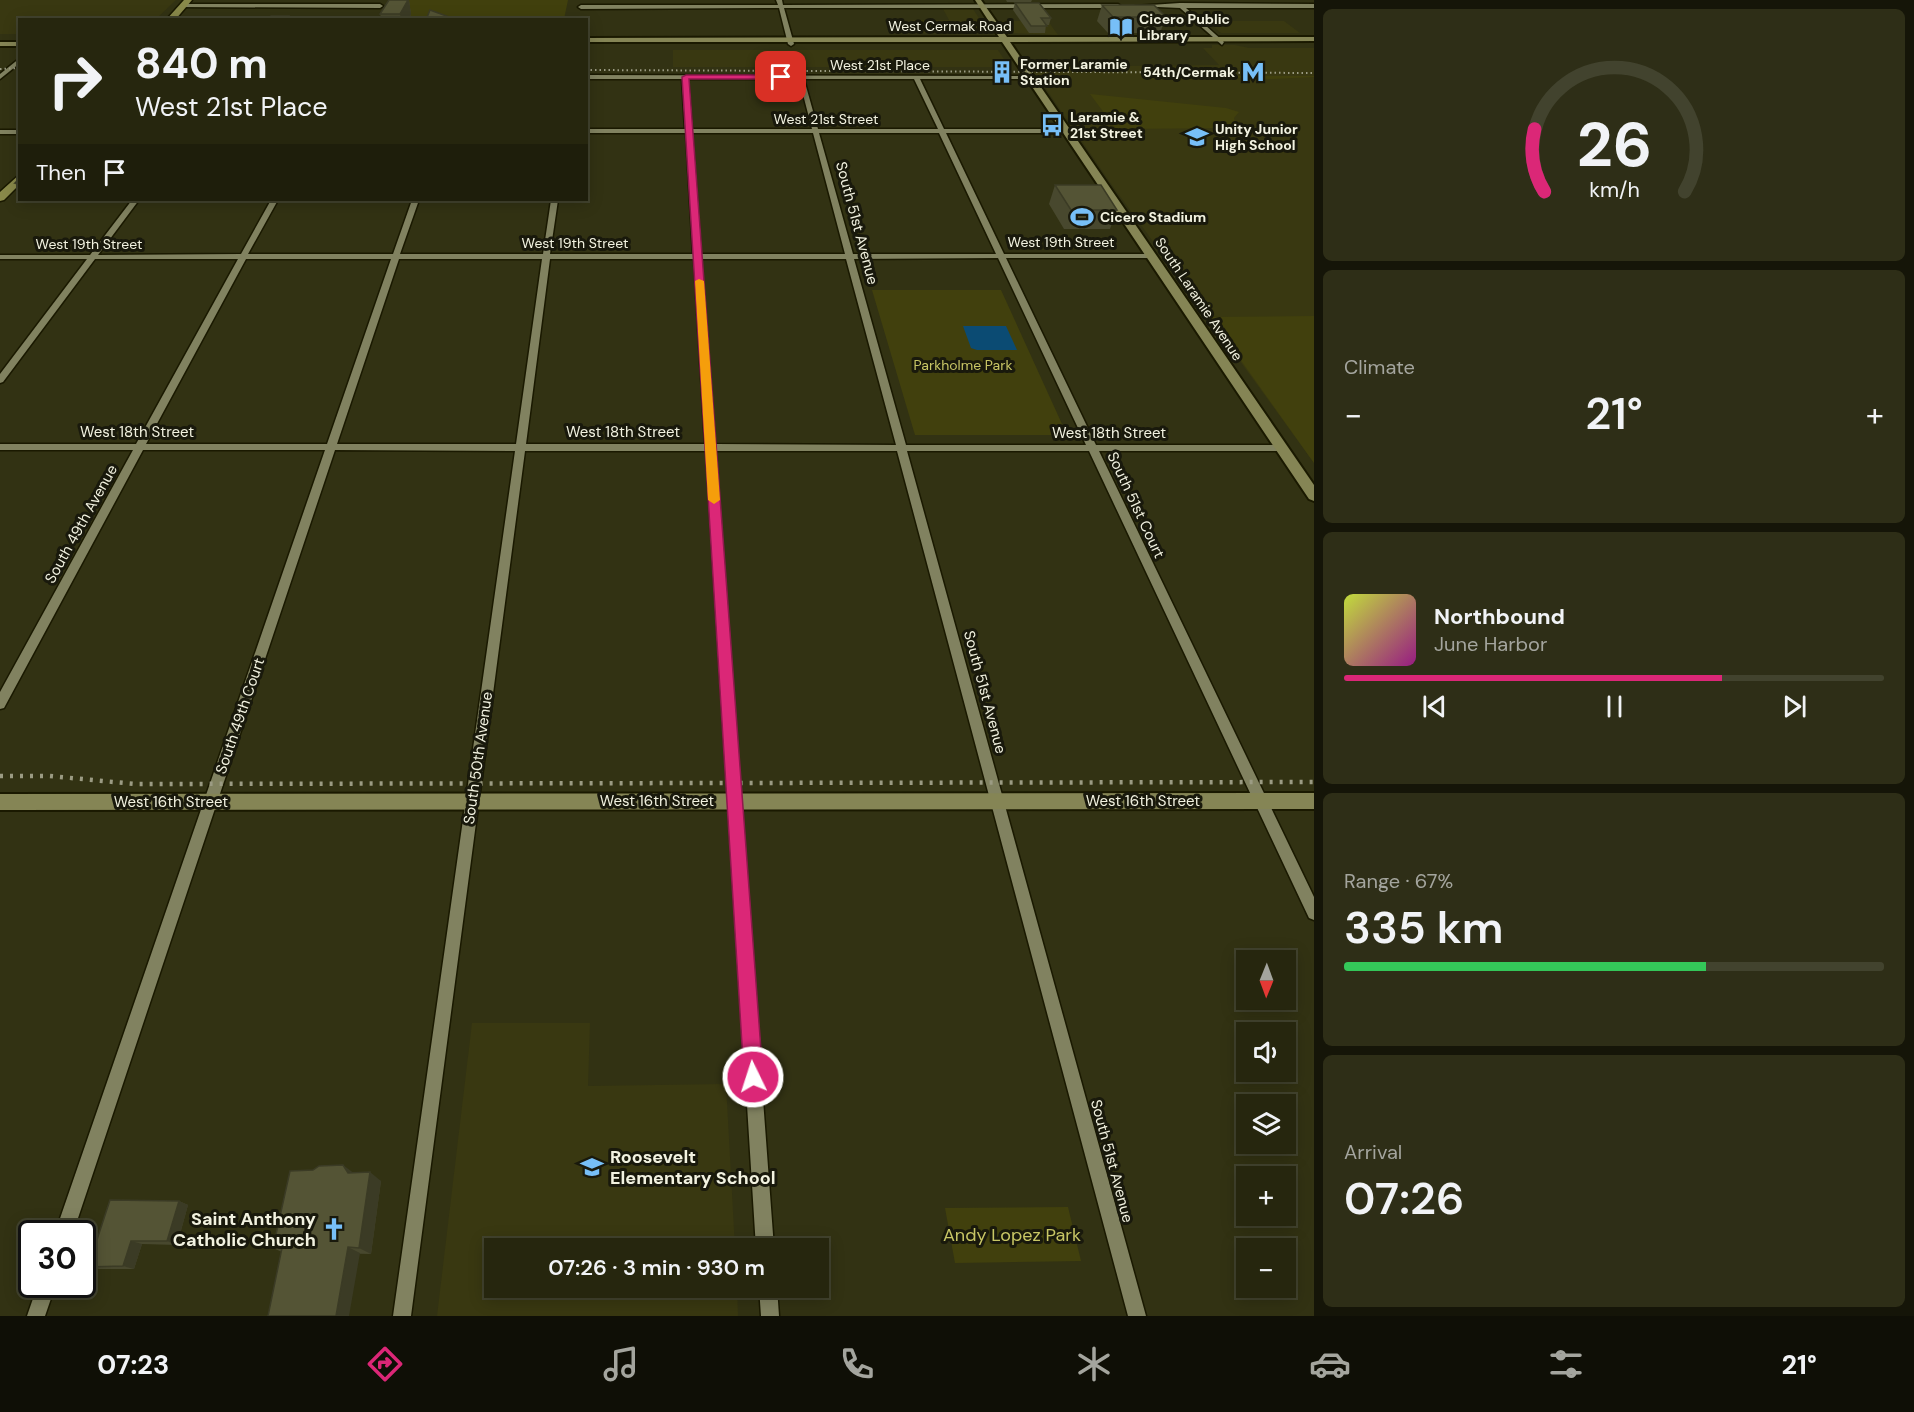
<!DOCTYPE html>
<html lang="en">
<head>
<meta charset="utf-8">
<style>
  :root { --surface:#26260e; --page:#2e2e17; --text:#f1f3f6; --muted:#a4a59e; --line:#42432e; --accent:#db2777 }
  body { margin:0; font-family:"DM Sans",sans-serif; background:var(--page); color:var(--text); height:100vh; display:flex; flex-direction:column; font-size:22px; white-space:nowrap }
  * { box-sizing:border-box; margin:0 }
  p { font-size:20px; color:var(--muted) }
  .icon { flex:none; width:33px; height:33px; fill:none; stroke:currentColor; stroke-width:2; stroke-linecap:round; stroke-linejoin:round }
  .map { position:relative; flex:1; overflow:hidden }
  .panel { display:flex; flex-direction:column; gap:9px; padding:9px; background:#151508; width:600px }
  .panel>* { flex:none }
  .top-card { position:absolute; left:18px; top:18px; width:570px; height:183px; border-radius:0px; box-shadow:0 3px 15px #0003,0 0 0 2px var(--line); background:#26260e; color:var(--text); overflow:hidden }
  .needle { width:39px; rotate:181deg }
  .tools { position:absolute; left:1236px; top:950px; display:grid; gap:12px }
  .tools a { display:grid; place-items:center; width:60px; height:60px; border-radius:0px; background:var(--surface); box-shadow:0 3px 15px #0003,0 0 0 2px var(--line); font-size:30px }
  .speed { position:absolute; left:18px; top:1220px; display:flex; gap:12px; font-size:30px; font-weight:700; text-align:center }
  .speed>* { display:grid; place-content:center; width:78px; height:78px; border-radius:50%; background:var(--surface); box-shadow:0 3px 15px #0003,0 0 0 2px var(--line); line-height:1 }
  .speed .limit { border:3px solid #111; border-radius:9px; background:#fff; color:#111 }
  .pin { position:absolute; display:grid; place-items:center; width:51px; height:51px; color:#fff; margin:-26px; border-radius:12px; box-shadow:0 3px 9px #0006 }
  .me { position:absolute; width:66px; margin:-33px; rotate:356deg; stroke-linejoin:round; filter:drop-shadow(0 0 4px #0008) }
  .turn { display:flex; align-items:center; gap:21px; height:126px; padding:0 18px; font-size:27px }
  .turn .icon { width:78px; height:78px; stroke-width:2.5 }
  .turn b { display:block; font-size:42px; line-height:51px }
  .then { display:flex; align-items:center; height:57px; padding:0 18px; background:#0003; gap:12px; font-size:22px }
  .big { font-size:45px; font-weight:600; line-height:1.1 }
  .panel .widget { flex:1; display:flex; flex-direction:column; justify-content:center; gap:9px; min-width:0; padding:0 21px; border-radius:9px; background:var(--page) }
  .panel .dial { align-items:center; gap:0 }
  .dial svg { height:156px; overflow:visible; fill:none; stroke:var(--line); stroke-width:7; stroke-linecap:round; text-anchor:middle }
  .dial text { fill:var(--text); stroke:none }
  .song { display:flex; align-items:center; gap:18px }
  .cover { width:72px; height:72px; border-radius:9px; background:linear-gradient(135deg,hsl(70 70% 55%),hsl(310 70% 35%)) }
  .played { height:6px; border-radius:3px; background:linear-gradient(90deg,var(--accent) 70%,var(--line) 70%) }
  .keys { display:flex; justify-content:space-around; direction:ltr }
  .heat { display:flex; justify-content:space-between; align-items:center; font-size:33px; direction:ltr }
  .charge { height:9px; border-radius:4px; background:linear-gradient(90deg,#34c759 67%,var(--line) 0) }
  .trip { position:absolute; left:484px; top:1238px; width:345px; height:60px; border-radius:0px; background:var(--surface); box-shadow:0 3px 15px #0003,0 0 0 2px var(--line); font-weight:600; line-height:60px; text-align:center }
  .tab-bar { display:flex; height:96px; justify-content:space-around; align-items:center; background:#0f0f06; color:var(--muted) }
  .tab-bar .icon { width:42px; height:42px }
  .tab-bar .on { color:var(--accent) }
  .tab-bar b { font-size:27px; color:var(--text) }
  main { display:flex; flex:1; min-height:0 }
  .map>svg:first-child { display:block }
  .built { fill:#393811 }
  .green { fill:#41400d }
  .water { fill:#0b4b73 }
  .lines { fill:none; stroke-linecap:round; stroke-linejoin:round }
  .street-casing { stroke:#1a1900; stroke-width:3 }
  .secondary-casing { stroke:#1a1900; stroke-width:4 }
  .primary-casing { stroke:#1a1900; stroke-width:3 }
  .street { fill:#818260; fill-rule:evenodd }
  .secondary { fill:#858555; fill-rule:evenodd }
  .primary { fill:#89894a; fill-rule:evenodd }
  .rail-far1 { stroke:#9b9b83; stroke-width:2; stroke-dasharray:1.5 3; stroke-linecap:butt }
  .rail { stroke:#9b9b83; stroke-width:4.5; stroke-dasharray:3 7; stroke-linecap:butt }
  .wall { fill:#48482e }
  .shaded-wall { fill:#3b3b25 }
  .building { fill:#545435; stroke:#3b3b25; stroke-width:1.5 }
  .route { fill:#db2777; stroke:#8e194d; stroke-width:1.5 }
  .slow { fill:#f59e0b }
  .labels { text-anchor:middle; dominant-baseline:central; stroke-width:6; stroke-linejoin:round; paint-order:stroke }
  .far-poi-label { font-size:14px; font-weight:bold; fill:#f2f2e0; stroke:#19190c; text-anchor:start }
  .far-street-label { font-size:14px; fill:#f2f2e0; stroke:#19190c }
  .far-park-label { font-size:14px; fill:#c8c665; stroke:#19190c }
  .street-label { font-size:15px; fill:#f2f2e0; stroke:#19190c }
  .near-poi-label { font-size:18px; font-weight:bold; fill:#f2f2e0; stroke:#19190c; text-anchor:start }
  .near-park-label { font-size:18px; fill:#c8c665; stroke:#19190c }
</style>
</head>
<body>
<main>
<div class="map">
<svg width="1314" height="1316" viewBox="0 0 1314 1316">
  <rect width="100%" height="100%" fill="#323213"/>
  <path class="built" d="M0 0H176L156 19 20 20 19 34H0Z
    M943 9H973L989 33H919L912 20H949Z
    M1001 21H1048L1058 35 1009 33Z
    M1207 21H1284L1300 33H1221Z
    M1212 45H1235L1249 48H1314V463L1114 188 1031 67 1219 65 1203 48H1212Z
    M673 50H998L1009 67H673Z
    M472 1023H590L588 1086 726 1084 735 1248H495V1287H737L738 1316H437Z"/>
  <path class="green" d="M394 0H568L564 19 383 20Z
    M1047 76H1314V77L1272 79 1187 76H1062L1049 79Z
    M1090 94 1226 108 1239 112 1234 118 1236 128 1116 129Z
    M872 290H1001L1067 435H915Z
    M1314 316V463L1210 317Z
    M1068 1207 1081 1261 955 1263 945 1208Z"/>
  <path class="water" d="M963 326H1006L1017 350H977L971 348Z"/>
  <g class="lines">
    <g class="street-casing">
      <path id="street" d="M776 0H782L783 5 1118 4 1121 6 1118 8H784L794 44 791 46 788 44 779 8 581 9 578 7 581 5H778Z
        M1180 3 1314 4V8H1186L1224 42 1222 45 1180 8 1135 6Z
        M182 4H380L383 6 380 8 180 7Z
        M20 58V63L0 79V74Z
        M586 75 1032 76 1030 79H920L944 129H1066L1069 131 1066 133H946L1004 254H1151L1155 256 1151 258H1006L1096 445H1281L1286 448 1281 451H1099L1314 897V920L1309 918 1089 451H907L1146 1316H1128L897 451H715L774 1248H756L706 451H525L411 1316H393L515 451 335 450 73 1233H55L325 450H143L4 708 0 709V692L133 450H0V444H136L238 259H95L3 382 0 383V374L87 259H0V255H90L132 200H139L98 255 241 254 271 200H278L248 254H393L412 200H419L400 254H543L551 200H558L550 254H693L686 133H586V129H685L682 79H586ZM688 79H799L812 129H692ZM804 79H914L938 129H818ZM692 133H813L845 254H701ZM819 133H939L996 254H853ZM998 258 1086 445H906L854 259ZM246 259H391L327 444H146ZM399 259H542L516 444H337ZM550 259H694L705 444H526ZM701 259H846L896 445 715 444Z
        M0 130H20V134H0Z
        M38 1284H56L45 1316H27Z
        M759 1287H777L779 1316H761Z"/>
    </g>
    <g class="secondary-casing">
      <path id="secondary" d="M975 0H981L1007 37H1314V41L1010 42 1314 485V501L1309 499 1002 42H586V38L999 37Z
        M0 42H20V46H0Z
        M1314 793V809L0 810V794Z"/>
    </g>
    <g class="primary-casing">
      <path id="primary" d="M184 0H192L175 20H166Z
        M20 174V184L4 200 0 201V192Z"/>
    </g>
    <use href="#street" class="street"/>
    <use href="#secondary" class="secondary"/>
    <use href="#primary" class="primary"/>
    <path class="rail-far1" d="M0 69 20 68
      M586 70 1314 73"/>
    <path class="rail" d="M0 776H50L135 784 1314 782"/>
  </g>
  <path class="wall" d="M389 0H409L411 14 409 20H382L380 14Z
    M1006 0H1032L1031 2H1007Z
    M1015 3 1051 18 1049 25H1046L1045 33H1029L1013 10Z
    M1102 5 1166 17 1160 33H1108L1097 21Z
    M20 178V192L15 183Z
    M1055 185 1117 210 1110 229H1064L1049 204Z
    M353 1173 381 1181 371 1254 282 1252 273 1248Z
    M179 1201 188 1205 177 1245 142 1244 134 1269H99L88 1267Z"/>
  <path class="shaded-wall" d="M408 0H409L411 14 409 20H401L400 14Z
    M343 1165 355 1174 348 1173Z
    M370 1172 381 1181 371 1254 359 1248Z
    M179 1201 188 1205 177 1245 167 1241Z
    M131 1241 142 1244 134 1269 123 1266Z
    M348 1247 360 1253 349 1316H336Z"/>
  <path class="building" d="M389 0H408L400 14H380Z
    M1015 3H1039L1051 18H1041L1047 26H1031Z
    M1102 5H1154L1166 17H1113Z
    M430 10 452 18V20H426Z
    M271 16H289L287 20H269Z
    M20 178V183H15Z
    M1055 185H1101L1117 210H1071Z
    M343 1165 348 1173 370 1172 359 1248 348 1247 336 1316H268L282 1248H273L290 1171 313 1170 319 1166Z
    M110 1200 179 1201 167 1241H131L123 1266 88 1267Z"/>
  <path class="route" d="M686 75H781L784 77 781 79H689L763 1077 760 1084 753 1086 747 1084 744 1077 682 77Z"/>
  <path class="slow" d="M699 279 704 281 720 500 714 504 708 500 695 281Z"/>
  <defs>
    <g id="library-bare" transform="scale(1.8)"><path d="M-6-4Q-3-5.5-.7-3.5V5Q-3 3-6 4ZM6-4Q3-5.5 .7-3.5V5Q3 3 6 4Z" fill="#77bff7" stroke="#19190c" stroke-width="2.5" paint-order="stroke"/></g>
    <g id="building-bare" transform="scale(1.8)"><path d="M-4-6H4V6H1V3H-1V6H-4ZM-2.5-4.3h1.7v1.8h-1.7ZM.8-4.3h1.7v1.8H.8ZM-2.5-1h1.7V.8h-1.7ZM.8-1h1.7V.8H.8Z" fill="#77bff7" stroke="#19190c" stroke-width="2.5" paint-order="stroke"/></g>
    <g id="metro-bare" transform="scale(1.8)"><path d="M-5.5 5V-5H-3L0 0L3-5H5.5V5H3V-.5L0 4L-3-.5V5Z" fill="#77bff7" stroke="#19190c" stroke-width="2.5" paint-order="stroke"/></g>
    <g id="bus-bare" transform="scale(1.8)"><path d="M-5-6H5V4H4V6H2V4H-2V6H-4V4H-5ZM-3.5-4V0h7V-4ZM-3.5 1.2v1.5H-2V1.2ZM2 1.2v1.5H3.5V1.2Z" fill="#77bff7" stroke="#19190c" stroke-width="2.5" paint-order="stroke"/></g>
    <g id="school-bare" transform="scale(1.8)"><path d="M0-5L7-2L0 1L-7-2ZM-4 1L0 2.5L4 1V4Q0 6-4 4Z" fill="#77bff7" stroke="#19190c" stroke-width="2.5" paint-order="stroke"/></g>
    <g id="stadium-bare" transform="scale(1.8)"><path d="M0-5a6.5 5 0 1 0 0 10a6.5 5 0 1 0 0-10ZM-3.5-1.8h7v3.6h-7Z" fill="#77bff7" stroke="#19190c" stroke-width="2.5" paint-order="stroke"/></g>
    <g id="church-bare" transform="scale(1.8)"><path d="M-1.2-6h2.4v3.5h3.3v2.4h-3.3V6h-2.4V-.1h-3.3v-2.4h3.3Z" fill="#77bff7" stroke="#19190c" stroke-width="2.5" paint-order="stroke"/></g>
  </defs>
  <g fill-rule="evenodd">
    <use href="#library-bare" x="1121" y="27"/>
    <use href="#building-bare" x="1002" y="72"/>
    <use href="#metro-bare" x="1253" y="72"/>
    <use href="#bus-bare" x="1052" y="125"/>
    <use href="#school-bare" x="1197" y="137"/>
    <use href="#stadium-bare" x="1082" y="217"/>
    <use href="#school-bare" x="592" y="1167"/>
    <use href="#church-bare" x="334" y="1229"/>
  </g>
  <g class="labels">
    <g class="far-poi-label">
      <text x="1139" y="19">Cicero Public<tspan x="1139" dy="16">Library</tspan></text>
      <text x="1020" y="64">Former Laramie<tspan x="1020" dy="16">Station</tspan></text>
      <text x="1235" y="72" text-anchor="end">54th/Cermak</text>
      <text x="1070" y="117">Laramie &amp;<tspan x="1070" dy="16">21st Street</tspan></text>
      <text x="1215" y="129">Unity Junior<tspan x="1215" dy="16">High School</tspan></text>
      <text x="1100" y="217">Cicero Stadium</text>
    </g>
    <g class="far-street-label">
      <text x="950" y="26">West Cermak Road</text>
      <text x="880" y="65">West 21st Place</text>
      <text x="826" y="119">West 21st Street</text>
      <text x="1061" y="242">West 19th Street</text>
      <text x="575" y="243">West 19th Street</text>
      <text x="89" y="244">West 19th Street</text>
      <text transform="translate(1199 299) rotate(56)">South Laramie Avenue</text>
    </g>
    <g class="far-park-label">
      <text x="963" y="365">Parkholme Park</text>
    </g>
    <g class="street-label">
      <text transform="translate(857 223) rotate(75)">South 51st Avenue</text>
      <text x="137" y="432">West 18th Street</text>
      <text x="623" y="432">West 18th Street</text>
      <text x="1109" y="433">West 18th Street</text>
      <text transform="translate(1136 505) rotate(65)">South 51st Court</text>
      <text transform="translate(81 524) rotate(-61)">South 49th Avenue</text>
      <text transform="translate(985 692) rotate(75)">South 51st Avenue</text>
      <text transform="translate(240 716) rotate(-71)">South 49th Court</text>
      <text transform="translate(478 758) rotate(-82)">South 50th Avenue</text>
      <text x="657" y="801">West 16th Street</text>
      <text x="1143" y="801">West 16th Street</text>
      <text x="171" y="802">West 16th Street</text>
      <text transform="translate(1112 1161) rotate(75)">South 51st Avenue</text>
    </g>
    <g class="near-poi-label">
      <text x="610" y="1157">Roosevelt<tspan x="610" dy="21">Elementary School</tspan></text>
      <text x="316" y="1219" text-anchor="end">Saint Anthony<tspan x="316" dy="21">Catholic Church</tspan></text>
    </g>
    <g class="near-park-label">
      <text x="1012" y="1235">Andy Lopez Park</text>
    </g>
  </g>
</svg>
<div class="tools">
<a><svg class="needle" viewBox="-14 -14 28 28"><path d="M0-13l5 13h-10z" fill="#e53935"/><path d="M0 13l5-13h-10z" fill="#a4a59e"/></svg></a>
<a><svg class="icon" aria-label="sound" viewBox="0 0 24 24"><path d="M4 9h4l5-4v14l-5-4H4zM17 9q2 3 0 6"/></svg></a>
<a><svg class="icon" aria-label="layers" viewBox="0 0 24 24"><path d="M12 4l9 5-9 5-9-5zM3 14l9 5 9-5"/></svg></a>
<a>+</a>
<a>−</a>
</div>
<div class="speed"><div class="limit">30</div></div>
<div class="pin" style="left:781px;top:77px;background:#d93025"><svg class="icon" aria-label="arrive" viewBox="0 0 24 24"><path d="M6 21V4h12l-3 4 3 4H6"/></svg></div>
<svg class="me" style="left:753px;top:1077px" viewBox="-20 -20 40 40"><circle r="17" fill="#db2777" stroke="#fff" stroke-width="3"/><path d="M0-11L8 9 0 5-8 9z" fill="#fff"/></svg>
<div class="trip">07:26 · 3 min · 930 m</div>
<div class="top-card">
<div class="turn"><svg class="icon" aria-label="right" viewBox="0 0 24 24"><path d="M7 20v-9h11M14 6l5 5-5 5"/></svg><div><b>840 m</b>West 21st Place</div></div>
<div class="then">Then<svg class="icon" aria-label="arrive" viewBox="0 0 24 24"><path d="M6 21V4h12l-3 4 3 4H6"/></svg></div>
</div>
</div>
<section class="panel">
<div class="widget dial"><svg viewBox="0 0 100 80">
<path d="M14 69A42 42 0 1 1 86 69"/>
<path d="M14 69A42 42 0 0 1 9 37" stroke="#db2777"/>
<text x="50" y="56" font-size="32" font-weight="700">26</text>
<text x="50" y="72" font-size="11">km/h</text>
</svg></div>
<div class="widget"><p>Climate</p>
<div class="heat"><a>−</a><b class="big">21°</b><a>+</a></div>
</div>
<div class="widget">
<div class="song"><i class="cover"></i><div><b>Northbound</b><p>June Harbor</p></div></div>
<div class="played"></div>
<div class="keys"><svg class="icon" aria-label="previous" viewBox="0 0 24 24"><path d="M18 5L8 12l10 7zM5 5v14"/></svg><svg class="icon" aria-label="pause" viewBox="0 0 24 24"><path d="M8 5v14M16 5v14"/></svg><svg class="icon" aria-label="next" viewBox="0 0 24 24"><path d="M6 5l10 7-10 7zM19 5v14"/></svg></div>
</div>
<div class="widget"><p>Range · 67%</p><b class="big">335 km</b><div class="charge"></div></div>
<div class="widget"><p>Arrival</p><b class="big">07:26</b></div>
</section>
</main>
<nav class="tab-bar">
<b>07:23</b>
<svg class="icon on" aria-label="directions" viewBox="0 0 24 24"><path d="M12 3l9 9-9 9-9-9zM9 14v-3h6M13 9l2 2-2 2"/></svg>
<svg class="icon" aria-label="music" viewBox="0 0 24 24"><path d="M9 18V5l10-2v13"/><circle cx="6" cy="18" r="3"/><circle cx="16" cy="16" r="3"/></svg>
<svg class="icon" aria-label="phone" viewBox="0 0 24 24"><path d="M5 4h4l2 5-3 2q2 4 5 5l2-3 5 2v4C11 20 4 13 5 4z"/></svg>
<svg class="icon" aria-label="climate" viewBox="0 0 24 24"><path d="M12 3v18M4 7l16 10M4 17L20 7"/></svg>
<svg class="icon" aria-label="car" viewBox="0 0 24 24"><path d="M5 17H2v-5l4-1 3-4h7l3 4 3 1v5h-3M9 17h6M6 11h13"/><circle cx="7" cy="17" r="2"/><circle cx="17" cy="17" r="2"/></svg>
<svg class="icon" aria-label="filters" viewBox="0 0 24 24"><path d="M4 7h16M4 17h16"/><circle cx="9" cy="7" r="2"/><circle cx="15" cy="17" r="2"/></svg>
<b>21°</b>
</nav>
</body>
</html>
